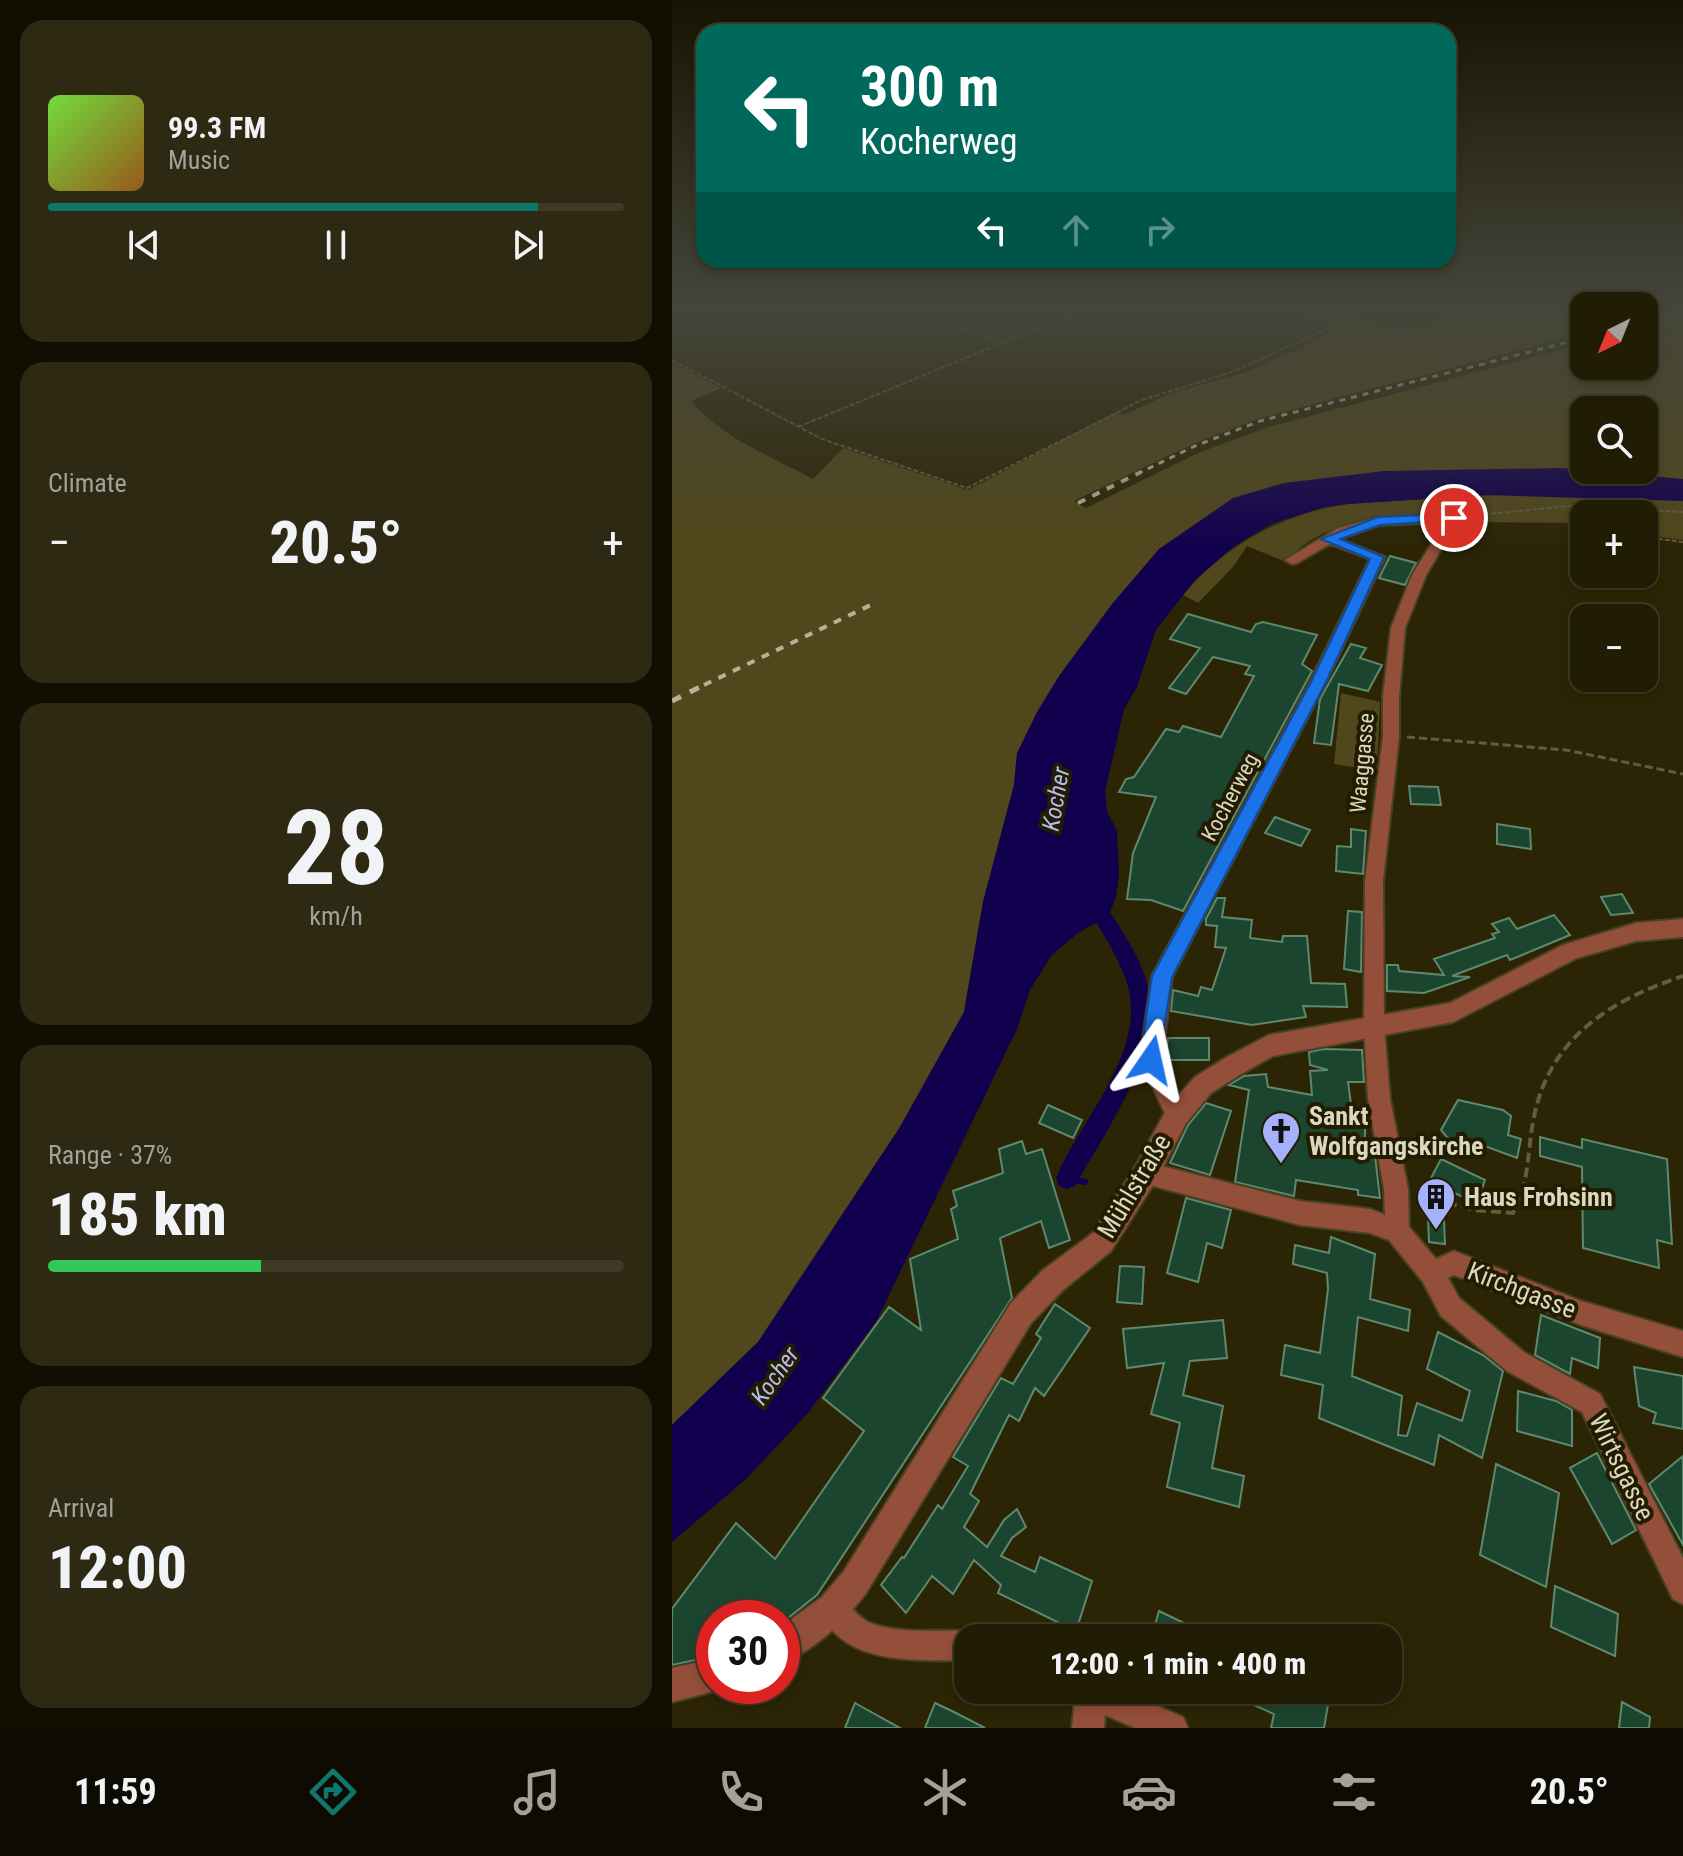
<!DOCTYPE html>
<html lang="en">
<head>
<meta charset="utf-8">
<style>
  :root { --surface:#211c04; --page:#2d2913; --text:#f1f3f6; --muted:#a2a19a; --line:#3e3a26; --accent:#0f766e }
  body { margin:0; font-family:"Roboto Condensed",sans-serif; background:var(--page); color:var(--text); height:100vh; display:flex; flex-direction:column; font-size:30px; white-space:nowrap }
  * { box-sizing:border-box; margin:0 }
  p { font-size:26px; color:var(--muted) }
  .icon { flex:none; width:44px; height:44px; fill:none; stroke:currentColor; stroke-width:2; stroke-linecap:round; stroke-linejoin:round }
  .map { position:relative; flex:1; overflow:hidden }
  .details { display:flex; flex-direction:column; gap:20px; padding:20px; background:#120f02; width:672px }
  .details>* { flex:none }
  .guide { position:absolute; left:24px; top:24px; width:760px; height:244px; border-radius:24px; box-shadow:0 4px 12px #0003,0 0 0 2px var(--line); background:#00695c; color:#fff; overflow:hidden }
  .needle { width:52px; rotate:223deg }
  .fabs { position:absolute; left:898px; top:292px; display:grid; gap:16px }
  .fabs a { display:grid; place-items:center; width:88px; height:88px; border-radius:16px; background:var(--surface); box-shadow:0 4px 12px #0003,0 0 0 2px var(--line); font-size:40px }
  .speed { position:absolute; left:24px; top:1600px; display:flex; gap:16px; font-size:40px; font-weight:700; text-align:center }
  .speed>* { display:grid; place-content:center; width:104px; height:104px; border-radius:50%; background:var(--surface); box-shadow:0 4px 12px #0003,0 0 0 2px var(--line); line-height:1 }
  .speed .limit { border:12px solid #d22; background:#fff; color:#111 }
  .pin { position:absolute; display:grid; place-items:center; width:68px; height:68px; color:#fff; margin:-34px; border:4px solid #fff; border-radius:50%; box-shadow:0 2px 8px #0007 }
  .me { position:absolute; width:88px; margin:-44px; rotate:11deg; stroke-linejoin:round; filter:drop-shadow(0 0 6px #0008) }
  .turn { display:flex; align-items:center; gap:28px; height:168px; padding:0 32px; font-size:36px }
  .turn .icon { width:104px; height:104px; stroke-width:2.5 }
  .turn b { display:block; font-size:56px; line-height:68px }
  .lanes { display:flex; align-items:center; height:76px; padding:0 32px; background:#0003; justify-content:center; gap:40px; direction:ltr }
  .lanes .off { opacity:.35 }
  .big { font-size:60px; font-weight:800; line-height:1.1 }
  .details .tile { flex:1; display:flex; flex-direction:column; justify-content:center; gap:12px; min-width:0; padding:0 28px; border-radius:24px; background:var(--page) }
  .details .dial { align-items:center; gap:0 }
  .dial b { font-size:104px; line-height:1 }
  .song { display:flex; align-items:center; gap:24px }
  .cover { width:96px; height:96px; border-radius:12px; background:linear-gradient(135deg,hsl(100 70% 55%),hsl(30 70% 35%)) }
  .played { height:8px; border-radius:4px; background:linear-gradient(90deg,var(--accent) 85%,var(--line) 85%) }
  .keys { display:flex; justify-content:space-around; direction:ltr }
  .heat { display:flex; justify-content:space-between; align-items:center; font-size:44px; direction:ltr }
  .charge { height:12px; border-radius:6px; background:linear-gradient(90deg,#34c759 37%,var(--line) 0) }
  .trip { position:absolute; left:282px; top:1624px; width:448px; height:80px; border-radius:24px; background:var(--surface); box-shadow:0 4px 12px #0003,0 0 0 2px var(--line); font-weight:800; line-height:80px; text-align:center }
  .tab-bar { display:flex; height:128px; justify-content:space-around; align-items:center; background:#0d0b02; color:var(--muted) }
  .tab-bar .icon { width:56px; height:56px }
  .tab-bar .active { color:var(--accent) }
  .tab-bar b { font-size:36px; color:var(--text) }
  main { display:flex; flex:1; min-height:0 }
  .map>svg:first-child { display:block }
  .green { fill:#51471c; fill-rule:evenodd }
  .water { fill:#11004e }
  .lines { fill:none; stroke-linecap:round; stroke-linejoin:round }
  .stream { stroke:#11004e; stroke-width:6 }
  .canal { fill:#11004e; fill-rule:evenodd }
  .building { fill:#1c452f; stroke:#5e896f; stroke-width:2 }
  .minor-casing { stroke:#484123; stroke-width:4 }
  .tertiary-casing { stroke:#484123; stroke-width:4 }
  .path-far2 { stroke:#635c3f; stroke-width:2; stroke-dasharray:5 2; stroke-linecap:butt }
  .path-far1 { stroke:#635c3f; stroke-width:3; stroke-dasharray:8 4; stroke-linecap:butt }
  .path { stroke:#635c3f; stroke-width:4; stroke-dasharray:10 5; stroke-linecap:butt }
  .minor { fill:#944f3a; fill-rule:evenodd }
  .tertiary { fill:#944f3a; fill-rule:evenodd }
  .rail-far2 { stroke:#b6b199; stroke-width:3; stroke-dasharray:6 6; stroke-linecap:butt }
  .rail-far1 { stroke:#b6b199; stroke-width:4; stroke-dasharray:8 8; stroke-linecap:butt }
  .rail { stroke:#b6b199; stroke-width:5; stroke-dasharray:10 10; stroke-linecap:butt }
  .route { fill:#1a73e8; stroke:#114b97; stroke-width:2 }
  .labels { text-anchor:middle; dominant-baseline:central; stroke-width:8; stroke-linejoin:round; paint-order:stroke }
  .street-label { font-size:22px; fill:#dcd7c1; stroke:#221c00 }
  .water-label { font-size:24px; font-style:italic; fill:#b4bcf1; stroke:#221c00 }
  .near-poi-label { font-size:26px; font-weight:bold; fill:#dcd7c1; stroke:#221c00; text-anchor:start }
  .near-street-label { font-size:26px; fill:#dcd7c1; stroke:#221c00 }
</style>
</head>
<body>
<main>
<section class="details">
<div class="tile">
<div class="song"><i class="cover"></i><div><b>99.3 FM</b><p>Music</p></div></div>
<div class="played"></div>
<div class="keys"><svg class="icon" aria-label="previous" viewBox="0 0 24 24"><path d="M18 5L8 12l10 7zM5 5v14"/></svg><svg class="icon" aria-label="pause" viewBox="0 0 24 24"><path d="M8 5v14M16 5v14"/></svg><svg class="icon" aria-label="next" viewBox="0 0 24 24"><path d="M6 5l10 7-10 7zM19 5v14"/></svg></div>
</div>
<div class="tile"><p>Climate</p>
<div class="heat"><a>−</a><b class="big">20.5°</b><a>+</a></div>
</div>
<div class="tile dial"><b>28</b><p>km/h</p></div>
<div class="tile"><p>Range · 37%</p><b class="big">185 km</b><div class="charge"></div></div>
<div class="tile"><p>Arrival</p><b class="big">12:00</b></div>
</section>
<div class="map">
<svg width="1011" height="1728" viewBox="0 0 1011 1728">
  <rect width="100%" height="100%" fill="#2c2505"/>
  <path class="green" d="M613 308H652L727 330 682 329Z
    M813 308H912V333L586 419 521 444 402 501 414 508 526 453 596 427 912 344V366H972V316L986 308H1011V540L972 535V514H912V523L791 522 799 518 790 513C731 516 656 512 614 562L575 546 561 567 526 603 511 595C554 544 610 514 676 504L823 495 807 471 565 510 345 753 342 785 311 902 292 1012 228 1127 86 1342 0 1425V362L49 388 19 401C51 439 99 456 141 479L171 448 296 490 444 412 452 415 499 393 572 373 628 349 666 327 722 334 768 324ZM912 410H972V470H912Z
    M669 693 708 702 705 771 662 764Z"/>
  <path class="water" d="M890 468 1011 479V501L812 495 676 504 652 507 599 524 561 547 523 580 484 630 465 687 452 709 433 792 435 811 445 831 447 874 444 897 437 915 406 933 379 956 358 990 345 1029 205 1320 136 1413 73 1480 0 1542V1425L86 1342 228 1127 292 1012 311 902 342 785 345 753 365 712 387 676 440 604 487 549 561 498 612 483 712 471Z"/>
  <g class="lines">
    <path class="stream" d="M395 1178 413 1182"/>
    <path class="canal" d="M420 891 427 894C443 922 469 954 476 987 490 1053 434 1131 403 1186L395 1189 387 1186 384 1178C408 1119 478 1051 454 980 444 951 425 926 411 899L413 894Z"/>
  </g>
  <path class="building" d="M718 556 744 563 733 585 707 578Z
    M516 614 579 632 584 624 591 622 645 635 630 664 640 671 511 911 479 900 455 899 461 853 484 797 447 792 454 779 462 777 494 729 507 732 511 726 549 737 582 676 573 674 578 666 541 657 514 694 497 688 528 648 498 639Z
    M679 644 694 648 688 658 710 665 696 691 667 684 659 745 642 743 648 699Z
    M737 786 766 787 769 805 739 804Z
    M603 817 638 830 629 846 593 833Z
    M825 824 858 829 859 849 825 844Z
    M679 829 694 831 691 874 664 871 665 846 679 847Z
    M950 894 961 913 939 915 929 897Z
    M545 898H553L550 917 580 920 578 938 610 942 611 936H635L639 983 673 984 675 1007 631 1006 634 1017 580 1025 499 1011 501 990 526 996 529 987 540 990 554 948 543 947 545 926 534 925V919Z
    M676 911 690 912 689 972 672 969Z
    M882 915 898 935 838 960 835 955 780 976 798 977 752 993 715 991V965H726L727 971 772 975 762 959 823 938 820 934 827 932 820 924 837 918 845 929Z
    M496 1038H537V1060H493Z
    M652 1049 690 1050 692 1082H676L680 1112 694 1114 692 1155 703 1156 708 1198 686 1195V1190L624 1180 622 1196 563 1182 577 1090 557 1085 572 1076 594 1074 596 1087 640 1095 638 1071 656 1070 638 1065 637 1052Z
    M786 1100 831 1110 839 1116 836 1135 849 1139 845 1158 788 1137 783 1147 769 1130Z
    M534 1103 559 1111 538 1175 498 1163 516 1125Z
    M376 1105 410 1120 401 1138 367 1123Z
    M868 1137 910 1148V1139L995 1159 1000 1244 985 1240 987 1268 911 1248 910 1167 868 1156Z
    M350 1141 354 1154 370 1149 398 1240 377 1248 369 1221 328 1238 340 1298 145 1595 116 1618H42V1656L0 1665V1609L64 1523 103 1559 192 1431 151 1398 217 1307 249 1330 238 1259 286 1239 279 1209 285 1206 281 1191 331 1173 327 1149Z
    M769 1159 813 1180 805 1203 757 1182Z
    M514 1198 559 1210 550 1248 535 1243 526 1282 495 1273Z
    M756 1218 772 1220 773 1244 757 1242Z
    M659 1237 703 1254 698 1299 738 1310 736 1331 686 1317 680 1376 730 1396 726 1435 735 1436 745 1403 790 1421 798 1391 755 1369 766 1332 811 1355 831 1371 810 1458 767 1435 762 1465 647 1418 651 1385 609 1375 613 1345 648 1353 656 1289 655 1273 621 1264 623 1245 657 1253Z
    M448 1266 472 1267 470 1304 445 1302Z
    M383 1304 418 1328 372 1396 363 1388 347 1421 337 1415 298 1494 307 1501 292 1527 315 1547 332 1520 345 1509 354 1527 340 1538 329 1556 363 1572 368 1557 420 1581 404 1631 326 1593 329 1585 302 1560 281 1594 260 1576 234 1613 209 1585 230 1557 232 1558 266 1505 270 1509 296 1466 281 1457 329 1378 341 1384 369 1338 364 1334Z
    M869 1315 928 1338 926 1368 900 1358 898 1374 863 1355Z
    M551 1320 555 1358 518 1361 511 1395 551 1406 540 1468 572 1476 567 1507 495 1487 508 1423 479 1414 492 1363 455 1368 451 1329Z
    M962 1367 1011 1376V1429L981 1423 984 1413 967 1406Z
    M846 1391 884 1401 900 1410V1446L845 1431Z
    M925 1453 964 1530 940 1544 898 1468Z
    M1011 1456V1545L977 1484Z
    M824 1464 887 1493 874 1587 808 1555Z
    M883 1586 946 1614 943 1656 879 1627Z
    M487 1611 543 1638H479Z
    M548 1690H627L656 1705 652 1728H599L602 1714Z
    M950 1702 978 1717 977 1728H947Z
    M183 1703 228 1728H173Z
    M263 1703 280 1711 313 1728H253Z"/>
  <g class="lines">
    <g class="minor-casing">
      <path id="minor" d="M782 514 788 518 754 575 733 628 727 696V736L711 881 712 1026 718 1099 736 1189 737 1227 764 1259 782 1251 909 1301 1011 1331V1357L909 1325 782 1275 776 1278 787 1298 853 1353 928 1394 1011 1558V1604L1001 1599 910 1412 835 1371 769 1316 751 1282 717 1240 698 1233 628 1225 474 1184 466 1181 463 1173 466 1165 474 1162 628 1201 698 1209 713 1215 712 1189 696 1099 692 1026 693 881 711 736V696L719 628 740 575 773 522 707 525 667 539 713 557 654 682 500 977 490 1060 516 1115 513 1122 505 1125 497 1122 468 1060 480 976 638 682 698 559 658 544 625 563 620 564 613 560 666 528 702 518Z
        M162 1594C177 1600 182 1615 196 1622 221 1634 267 1630 296 1631L308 1638H296V1661C244 1659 171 1667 147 1609L152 1599Z
        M400 1690H448L511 1717 516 1728H463L433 1715 432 1728H400L403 1698Z"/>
    </g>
    <g class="tertiary-casing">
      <path id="tertiary" d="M1011 919V937L964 941 905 958 781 1022 601 1056 571 1073 539 1093 514 1123 483 1182 439 1251 391 1290 359 1323 194 1593C172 1622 144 1649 110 1663V1626L150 1597 172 1571 339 1303 371 1270 421 1233 465 1164 496 1107 523 1077 555 1057 597 1035 778 1003 891 945 964 923Z
        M42 1659V1686L54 1688 0 1702V1668Z"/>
    </g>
    <path class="path-far2" d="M607 308 686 330 724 333 807 308
      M330 343 417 308
      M0 360 150 439 295 488 470 400 560 372 664 325
      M126 427 330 343 235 308
      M798 516 896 506 1011 512
      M972 537 1011 542"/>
    <path class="path-far1" d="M735 737 894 750 1011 774"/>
    <path class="path" d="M746 1195 802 1210 841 1213C858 1183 855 1150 862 1117 878 1037 939 1000 1011 976"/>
    <use href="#minor" class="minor"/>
    <use href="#tertiary" class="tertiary"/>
    <path class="rail-far2" d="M972 313 981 308
      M465 474 523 446 588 421 912 338"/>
    <path class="rail-far1" d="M406 503 469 472
      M32 685 205 602"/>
    <path class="rail" d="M0 701 36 683"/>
  </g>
  <linearGradient id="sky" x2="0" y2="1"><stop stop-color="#181403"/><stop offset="0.56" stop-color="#45463b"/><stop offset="1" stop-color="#45463b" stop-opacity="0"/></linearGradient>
  <rect width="1011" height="550" fill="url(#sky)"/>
  <path class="route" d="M782 514 789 518 787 520 708 525 668 539 712 557 654 682 500 977 486 1067 479 1070 471 1067 468 1060 480 976 639 682 698 559 649 539 706 517Z"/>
  <defs>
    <g id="church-pin" transform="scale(2)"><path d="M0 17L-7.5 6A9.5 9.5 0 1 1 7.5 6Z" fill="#a6b1fc" stroke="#221c00"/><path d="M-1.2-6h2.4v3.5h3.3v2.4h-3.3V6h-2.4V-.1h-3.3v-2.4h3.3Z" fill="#111"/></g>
    <g id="building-pin" transform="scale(2)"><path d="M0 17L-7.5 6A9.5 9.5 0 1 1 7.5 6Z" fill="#a6b1fc" stroke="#221c00"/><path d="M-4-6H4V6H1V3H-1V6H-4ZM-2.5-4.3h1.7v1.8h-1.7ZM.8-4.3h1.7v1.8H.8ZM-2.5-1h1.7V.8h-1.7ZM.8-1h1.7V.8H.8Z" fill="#111"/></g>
  </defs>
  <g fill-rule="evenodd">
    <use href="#church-pin" x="609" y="1131"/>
    <use href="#building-pin" x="764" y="1197"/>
  </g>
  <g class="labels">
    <g class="street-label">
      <text transform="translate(690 763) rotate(-85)">Waaggasse</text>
      <text transform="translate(558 797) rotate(-62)">Kocherweg</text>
    </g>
    <g class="water-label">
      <text transform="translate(384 799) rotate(-80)">Kocher</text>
      <text transform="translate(103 1376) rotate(-55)">Kocher</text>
    </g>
    <g class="near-poi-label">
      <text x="637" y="1116">Sankt<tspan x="637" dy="30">Wolfgangskirche</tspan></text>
      <text x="792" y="1197">Haus Frohsinn</text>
    </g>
    <g class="near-street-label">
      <text transform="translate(462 1186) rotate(-59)">Mühlstraße</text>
      <text transform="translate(850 1290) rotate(21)">Kirchgasse</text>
      <text transform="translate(950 1467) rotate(64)">Wirtsgasse</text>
    </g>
  </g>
</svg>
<div class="fabs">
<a><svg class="needle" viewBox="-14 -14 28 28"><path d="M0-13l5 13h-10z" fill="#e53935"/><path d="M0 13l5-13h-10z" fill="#a2a19a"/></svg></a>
<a><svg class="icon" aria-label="search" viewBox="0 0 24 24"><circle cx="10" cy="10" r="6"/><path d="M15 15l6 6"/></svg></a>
<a>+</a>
<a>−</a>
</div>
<div class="speed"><div class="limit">30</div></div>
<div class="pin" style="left:782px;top:518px;background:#d93025"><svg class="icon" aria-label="arrive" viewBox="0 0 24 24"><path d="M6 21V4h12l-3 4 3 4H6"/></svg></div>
<svg class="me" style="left:479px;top:1060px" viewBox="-20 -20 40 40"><path d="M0-17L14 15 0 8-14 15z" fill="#1a73e8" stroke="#fff" stroke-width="4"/></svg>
<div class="trip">12:00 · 1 min · 400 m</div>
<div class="guide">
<div class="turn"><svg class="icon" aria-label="left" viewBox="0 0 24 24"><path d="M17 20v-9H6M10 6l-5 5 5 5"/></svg><div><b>300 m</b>Kocherweg</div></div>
<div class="lanes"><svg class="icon" aria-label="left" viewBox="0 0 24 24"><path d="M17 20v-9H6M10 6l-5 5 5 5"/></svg><svg class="icon off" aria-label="ahead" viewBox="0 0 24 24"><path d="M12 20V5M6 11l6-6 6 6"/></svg><svg class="icon off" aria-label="right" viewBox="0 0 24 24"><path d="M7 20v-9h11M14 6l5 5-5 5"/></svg></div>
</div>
</div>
</main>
<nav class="tab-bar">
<b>11:59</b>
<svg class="icon active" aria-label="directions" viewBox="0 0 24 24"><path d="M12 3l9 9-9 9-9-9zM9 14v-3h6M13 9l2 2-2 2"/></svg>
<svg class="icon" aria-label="music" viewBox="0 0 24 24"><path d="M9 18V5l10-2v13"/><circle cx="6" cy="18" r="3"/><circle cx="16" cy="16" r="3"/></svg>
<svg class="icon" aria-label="phone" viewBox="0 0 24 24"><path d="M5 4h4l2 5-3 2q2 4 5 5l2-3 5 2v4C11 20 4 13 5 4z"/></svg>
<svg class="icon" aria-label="climate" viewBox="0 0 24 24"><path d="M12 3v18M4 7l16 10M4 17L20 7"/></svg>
<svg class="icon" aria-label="car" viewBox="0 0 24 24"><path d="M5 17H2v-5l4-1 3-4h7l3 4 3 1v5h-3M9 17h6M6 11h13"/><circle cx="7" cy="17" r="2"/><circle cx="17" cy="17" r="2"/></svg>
<svg class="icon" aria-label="filters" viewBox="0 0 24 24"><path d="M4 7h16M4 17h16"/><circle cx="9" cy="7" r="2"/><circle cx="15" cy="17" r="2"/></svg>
<b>20.5°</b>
</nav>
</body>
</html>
